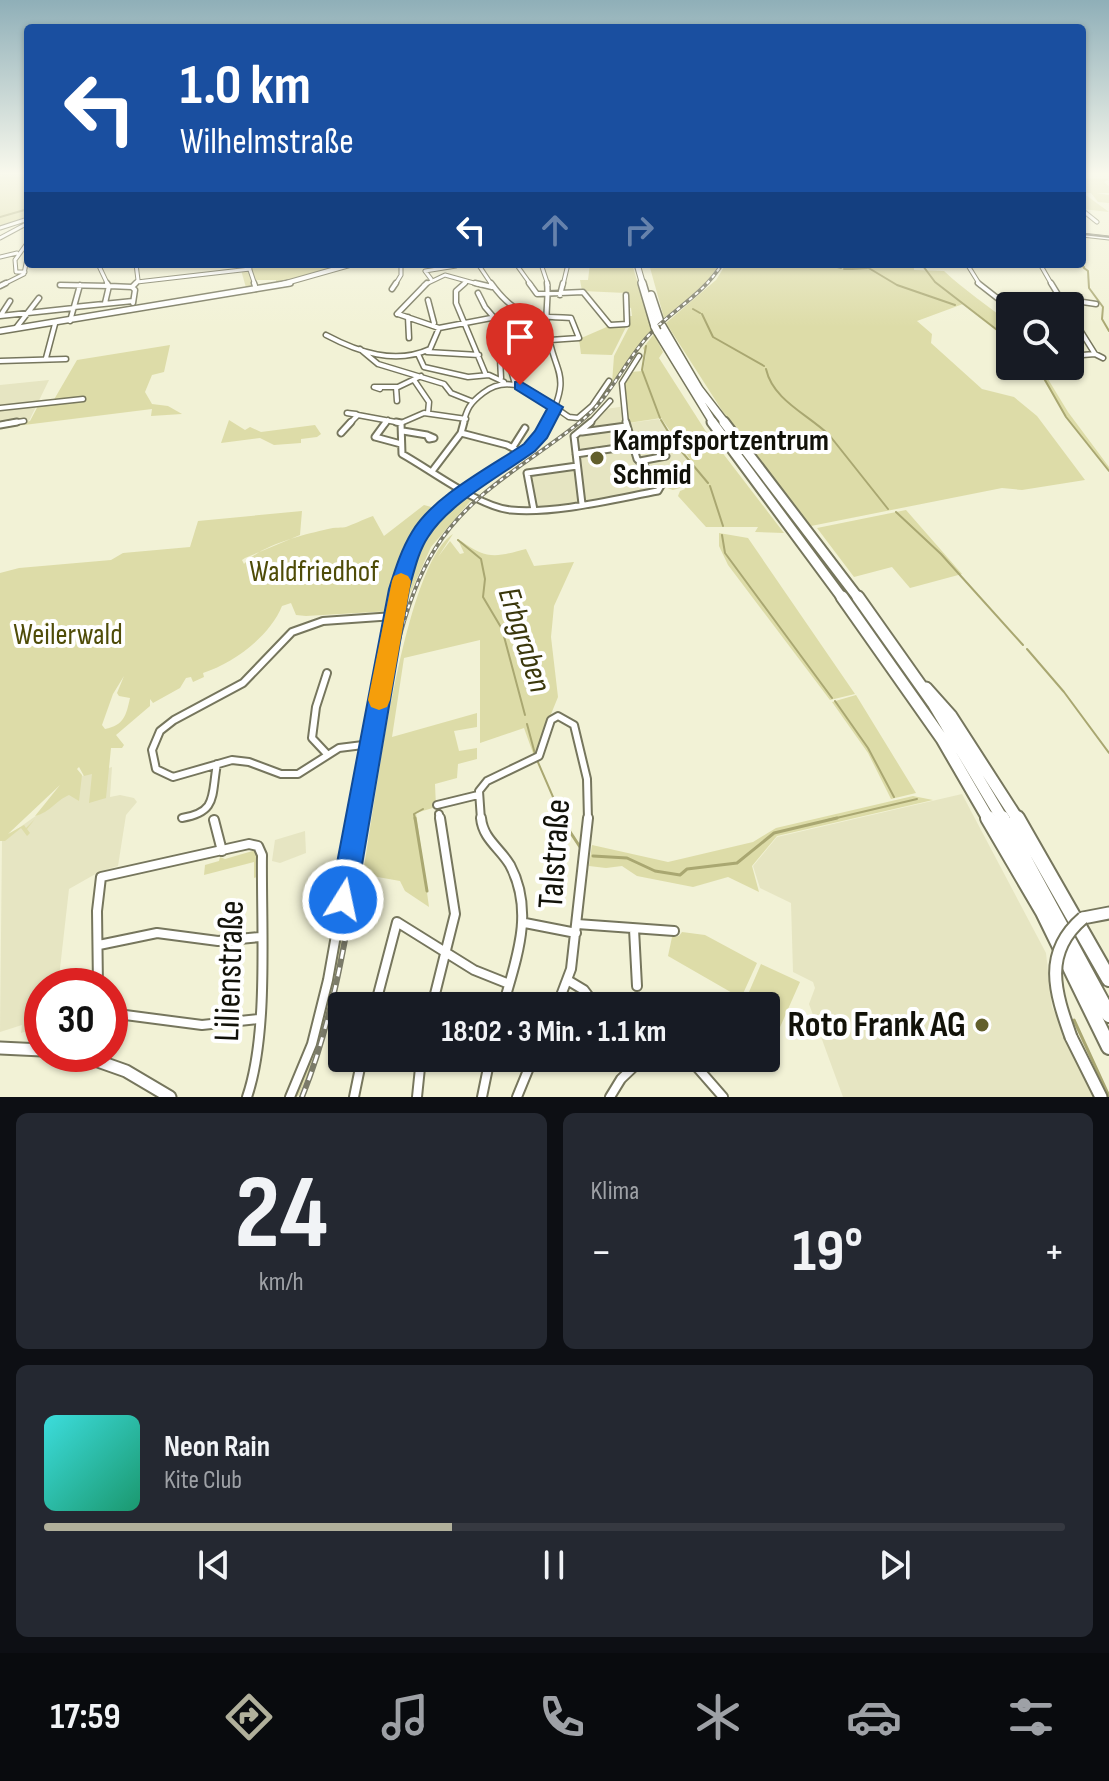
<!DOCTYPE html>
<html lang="de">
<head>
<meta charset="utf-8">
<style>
  :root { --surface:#171b24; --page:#242831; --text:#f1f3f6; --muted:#9ea1a6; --line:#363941; --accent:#b1b09b }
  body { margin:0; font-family:"Sofia Sans Condensed",sans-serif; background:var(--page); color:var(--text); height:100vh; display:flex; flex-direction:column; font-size:30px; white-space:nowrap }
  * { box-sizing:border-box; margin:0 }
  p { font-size:26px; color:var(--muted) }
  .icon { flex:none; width:44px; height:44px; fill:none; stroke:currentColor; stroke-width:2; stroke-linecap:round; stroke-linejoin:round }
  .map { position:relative; height:1097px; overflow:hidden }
  .sheet { display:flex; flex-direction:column; gap:16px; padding:16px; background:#0d0f14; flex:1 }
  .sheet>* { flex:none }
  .hud { position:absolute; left:24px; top:24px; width:1062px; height:244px; border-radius:8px; box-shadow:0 2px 6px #0004; background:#1a4fa0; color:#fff; overflow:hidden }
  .buttons { position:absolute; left:996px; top:292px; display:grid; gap:16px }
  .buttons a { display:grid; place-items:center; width:88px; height:88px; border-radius:8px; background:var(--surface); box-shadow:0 2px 6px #0004; font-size:40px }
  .speed { position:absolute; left:24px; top:968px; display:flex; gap:16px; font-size:40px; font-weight:700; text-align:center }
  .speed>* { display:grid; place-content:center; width:104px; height:104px; border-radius:50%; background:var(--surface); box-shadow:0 2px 6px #0004; line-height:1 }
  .speed .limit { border:12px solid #d22; background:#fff; color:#111 }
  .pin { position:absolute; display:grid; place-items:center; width:68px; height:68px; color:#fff; margin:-82px -34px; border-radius:50% 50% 50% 0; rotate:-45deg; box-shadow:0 0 8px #0007 }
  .pin .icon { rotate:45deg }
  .me { position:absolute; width:88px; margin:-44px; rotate:10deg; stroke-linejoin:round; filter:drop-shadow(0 0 6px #0008) }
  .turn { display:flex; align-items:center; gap:28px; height:168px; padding:0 24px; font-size:36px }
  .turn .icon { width:104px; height:104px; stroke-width:2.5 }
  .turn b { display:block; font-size:56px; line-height:68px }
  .lanes { display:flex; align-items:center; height:76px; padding:0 24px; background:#0003; justify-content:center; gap:40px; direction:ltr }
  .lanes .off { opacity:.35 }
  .big { font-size:60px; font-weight:700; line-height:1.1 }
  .sheet .card { flex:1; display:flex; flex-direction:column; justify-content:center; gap:12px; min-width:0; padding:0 28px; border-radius:12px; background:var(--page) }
  .sheet .dial { align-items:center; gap:0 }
  .dial b { font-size:104px; line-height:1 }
  .song { display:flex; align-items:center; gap:24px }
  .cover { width:96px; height:96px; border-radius:12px; background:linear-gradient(135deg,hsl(180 70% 55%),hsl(160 70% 35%)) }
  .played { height:8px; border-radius:4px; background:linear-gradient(90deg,var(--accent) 40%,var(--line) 40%) }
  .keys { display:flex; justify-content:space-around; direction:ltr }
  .heat { display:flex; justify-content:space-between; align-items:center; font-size:44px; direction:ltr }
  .sheet .tiles { flex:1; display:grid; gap:16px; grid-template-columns:1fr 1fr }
  .card:last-child { grid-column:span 2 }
  .trip { position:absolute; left:328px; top:992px; width:452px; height:80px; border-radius:8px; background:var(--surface); box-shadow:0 2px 6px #0004; font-weight:700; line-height:80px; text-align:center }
  .tab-bar { display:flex; height:128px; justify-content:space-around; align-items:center; background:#090b0e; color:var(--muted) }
  .tab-bar .icon { width:56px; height:56px }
  .tab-bar .on { color:var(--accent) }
  .tab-bar b { font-size:36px; color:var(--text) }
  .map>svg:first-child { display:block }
  .built { fill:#e6e5c2 }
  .green { fill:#dddca8; fill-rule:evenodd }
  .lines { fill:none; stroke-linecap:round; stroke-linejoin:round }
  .stream-far1 { stroke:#a9a771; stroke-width:2 }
  .stream { stroke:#a9a771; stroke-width:3 }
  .minor-far4-casing { stroke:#76765d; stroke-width:5 }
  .minor-far3-casing { stroke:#76765d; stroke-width:7 }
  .minor-far2-casing { stroke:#76765d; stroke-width:9 }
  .minor-far1-casing { stroke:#76765d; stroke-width:10 }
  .minor-casing { stroke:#76765d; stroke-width:12 }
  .major-far2-casing { stroke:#76765d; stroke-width:6 }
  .major-far1-casing { stroke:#76765d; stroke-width:8 }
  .major-casing { stroke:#76765d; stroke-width:15 }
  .highway-far4-casing { stroke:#76765d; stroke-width:7 }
  .highway-far3-casing { stroke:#76765d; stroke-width:10 }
  .highway-far2-casing { stroke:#76765d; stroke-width:13 }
  .highway-far1-casing { stroke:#76765d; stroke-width:15 }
  .highway-casing { stroke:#76765d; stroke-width:18 }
  .minor-far4 { stroke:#fff; stroke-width:3 }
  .minor-far3 { stroke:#fff; stroke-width:4 }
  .minor-far2 { stroke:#fff; stroke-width:5 }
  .minor-far1 { stroke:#fff; stroke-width:6 }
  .minor { stroke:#fff; stroke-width:8 }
  .major-far2 { stroke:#fff; stroke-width:4 }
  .major-far1 { stroke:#fff; stroke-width:5 }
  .major { stroke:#fff; stroke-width:11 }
  .highway-far4 { stroke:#fff; stroke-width:5 }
  .highway-far3 { stroke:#fff; stroke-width:7 }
  .highway-far2 { stroke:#fff; stroke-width:9 }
  .highway-far1 { stroke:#fff; stroke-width:11 }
  .highway { stroke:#fff; stroke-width:14 }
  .tram { stroke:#7b7b69; stroke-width:2 }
  .rail-far1-casing { stroke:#7b7b69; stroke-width:4 }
  .rail-casing { stroke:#7b7b69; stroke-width:6 }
  .rail-far1 { stroke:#fff; stroke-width:2; stroke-dasharray:4; stroke-linecap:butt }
  .rail { stroke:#fff; stroke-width:3; stroke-dasharray:9; stroke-linecap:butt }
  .major-bridge-casing { stroke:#76765d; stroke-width:15; stroke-linecap:butt }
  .highway-bridge-casing { stroke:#76765d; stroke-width:10; stroke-linecap:butt }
  .major-bridge { stroke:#fff; stroke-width:11 }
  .highway-bridge { stroke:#fff; stroke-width:7 }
  .route { fill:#1a73e8; stroke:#114b97; stroke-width:2 }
  .slow { fill:#f59e0b }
  .poi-dot { fill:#625f2c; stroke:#fff; stroke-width:3 }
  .labels { text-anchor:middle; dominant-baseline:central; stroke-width:8; stroke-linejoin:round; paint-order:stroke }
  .poi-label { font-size:30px; font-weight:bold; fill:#121209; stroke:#fff; text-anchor:start }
  .park-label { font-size:30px; fill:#4f4c08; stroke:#fff }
  .water-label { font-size:32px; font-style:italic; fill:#3a370b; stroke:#fff }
  .near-street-label { font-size:36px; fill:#121209; stroke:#fff }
  .near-poi-label { font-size:36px; font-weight:bold; fill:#121209; stroke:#fff; text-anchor:end }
</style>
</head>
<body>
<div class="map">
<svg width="1109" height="1097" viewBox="0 0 1109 1097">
  <rect width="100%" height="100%" fill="#f2f2d6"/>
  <path class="built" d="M49 380 29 421 0 425V385Z
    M626 406 629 423 659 419 698 476 664 482 666 488 654 492 534 510 529 471 577 466 574 440 580 429 599 410Z
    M112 767 110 797 120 795 134 798 137 802 126 815 118 866 99 872 69 889 58 986H42V1026L21 1033 22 1025 0 1032 2 840 37 815 65 781Z
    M962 794 1046 953 1052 1007 1097 1097H843L809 1004 815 988 813 982 793 972 791 903 760 888 753 866 777 837Z
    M305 831 306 853 280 863 272 861 275 840Z"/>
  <path class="green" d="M0 173H28V219L0 228Z
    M1082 178 1109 179 1104 182 1109 186V193H1096L1109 195V203L1098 202 1091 193H1083L1109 212 1082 209Z
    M251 264H351C326 272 303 280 276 284V280H255L254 287 247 291 241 270 252 269Z
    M590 264H632L652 330 612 383 614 356 630 325 628 316H632L631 308 628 307 626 293 582 291 580 280H588Z
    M649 264H720L702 288 664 318Z
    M726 264H914V270L944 271C965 291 988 305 1010 324L1000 328 1010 337V340L963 304 917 321 932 334 931 343 982 389 1014 397 1037 416 1085 480 1022 490 1002 488 811 526 723 412 666 323 716 280Z
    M609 326 626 327 612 355 581 354 579 339Z
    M654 334 663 352 659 358 705 430 784 533 755 532 758 527H706L678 496 680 491 685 489 684 487 673 490 667 488 663 481 669 478 664 473 691 466 687 460 690 459 661 418 628 423 623 383 630 372 643 371 646 354 643 348Z
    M170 345 164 372 152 375 145 392 152 404 168 406 182 414 151 416 152 409 0 428 30 421 39 404 52 403 77 360Z
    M1035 366H1040L1068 412 1109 467V471L1069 421Z
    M229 420 245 430 250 427 261 432 315 425 321 434 317 437 301 439V443L274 445 260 438 221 443Z
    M463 495 473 498 431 547 405 605 360 836 408 568C421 536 437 517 463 495Z
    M424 505 435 508C410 540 399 572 391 611L306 616 296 615 291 603 282 606C270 636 234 663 203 673L204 677 193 682 191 677 186 678 180 688 153 703 150 699V706L116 735 124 745 122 748H111L106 798 89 803 92 774 84 776 79 767 77 769 82 775 79 801 69 795C55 801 51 812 35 816L60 785 8 834 24 825 26 828 35 819 27 829 30 833 27 836 21 828 5 841H0V573L19 568 111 560 123 553 190 547 198 521 302 511 300 535 245 558 242 560 244 564C261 545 302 535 328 529 334 527 343 528 346 527 352 525 364 519 373 516L384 536ZM124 676 117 693 119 696 130 698C126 716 124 725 105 729L102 725 113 694Z
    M906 510 962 574 910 588 892 567 854 577 817 528Z
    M719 533 748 538 855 694 830 700 728 565 719 546Z
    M453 534 438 557 450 541 460 554 464 553 459 542 461 541C487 560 496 557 526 549L534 566 574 562 554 606 551 637 558 697 547 724 541 751 534 756 524 728 480 743V640L404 658 392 737 477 713V727L454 731 459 751 477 748V759L458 764 457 778 435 784 436 807 416 813 429 907 405 891 400 881 372 876 362 879C374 813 402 566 453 534Z
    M856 695 916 793 891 799 868 753 832 702Z
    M913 796 933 800 777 836 752 866 759 892 728 877 693 887 637 876 622 866 606 868 589 866 592 845 668 862 753 842 776 828Z
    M358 840 360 841C344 927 335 1013 299 1095L296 1097 324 1018Z
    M256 850 257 877 254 878V862L204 875 205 865 219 861 220 857 225 859Z
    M682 932 705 935 757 963 741 998 668 956 672 937 679 936Z
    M761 964 800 982 773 1043 766 1038V1006H743Z"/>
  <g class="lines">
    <path class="stream-far1" d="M0 217 28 209
      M826 264 841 268
      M862 264 897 285 955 305
      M1078 264 1084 267
      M923 266 935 282 1010 340
      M1084 268 1088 271 1089 288 1103 307 1102 319 1109 331
      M844 269H851
      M852 269 867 268
      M693 309 700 313
      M702 314 713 337 764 366
      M646 346 642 370 660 418
      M1037 366 1066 417 1109 471
      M766 369C773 400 807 414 828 434
      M661 420 677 446 708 483
      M830 436 888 509
      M710 486 723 526
      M896 512 941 554 1023 645
      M722 535 725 553 832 698
      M458 540 481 559 485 579 483 597 502 629 525 715
      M1027 649 1064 692 1109 753
      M835 701 868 748 894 797
      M527 724 535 754
      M537 760 563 820
      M415 820 414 814 423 809
      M828 820 917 799"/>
    <path class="stream" d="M415 818 427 891
      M561 818 580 847
      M593 856 627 858 655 871 680 875 687 869 737 863 774 833 837 818
      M1074 1020 1109 1096"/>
    <g class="minor-far4-casing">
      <path id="minor-far4" d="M1082 210 1097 222
        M0 228 28 219
        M1082 235 1109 238
        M0 238 28 223
        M0 257 17 253
        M98 264 108 285
        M248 264 255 285
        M478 264 492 285
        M516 264 531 285
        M541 264 548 285
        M967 264 980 285
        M1040 264 1052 285
        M25 272H16L15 260 28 242
        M431 279 425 271 456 266
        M137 282 250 269
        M2 285 24 274 28 253
        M134 285 138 280 136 264
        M395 285 401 275V264
        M424 285 445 275 481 285
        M463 285 466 282
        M563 285 568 264"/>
    </g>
    <g class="minor-far3-casing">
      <path id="minor-far3" d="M107 283 109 286 132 287
        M254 283 256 289
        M465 283 456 291V303L486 375
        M475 283 492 287
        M491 283C516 318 531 316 571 318L579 338 550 340
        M529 283 537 294 583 292 610 325 627 324 626 295
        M978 283 1010 308
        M1051 283 1065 306
        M60 285 109 286 105 303
        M0 286 6 283
        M392 289 396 283
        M478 293 485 307 508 334
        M560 295 563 283
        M1001 298H1056L1096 304
        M428 300 434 323
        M133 303 135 290 132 287 136 283
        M74 307 133 301
        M397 314 427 283
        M398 314 439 328
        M1070 314 1095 354
        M1 315 10 301
        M0 316 74 308
        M408 317 409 338
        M70 321 80 285
        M16 328 39 298
        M326 335C358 352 395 365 430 349L439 328 512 314
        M360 349 378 364 444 384 451 393 471 401
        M427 352 479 355
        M418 354 424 367 468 377 489 375 504 382
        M1070 356 1095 354 1103 358
        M46 358 55 324
        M500 358 501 378
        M0 361 66 359
        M502 362 509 363 515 384
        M414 380 429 402 428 413
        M396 387 397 401
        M380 389 374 387H398L421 376
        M0 408 83 399
        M356 414 347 413 401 423
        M401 423 424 413 466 419
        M5 424 24 421
        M349 424 358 415
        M385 424 388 420
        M463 424C467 408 470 403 483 393 514 369 543 400 569 417L578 418 592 406 609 381
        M547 424C574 371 553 375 547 327 545 313 549 297 547 283
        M589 424 610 401
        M626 424 622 383 639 356"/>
    </g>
    <g class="minor-far2-casing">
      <path id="minor-far2" d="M386 422 375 437 401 444
        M396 422 401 423
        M401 423 402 454C431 470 479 507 511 510 555 514 615 499 658 491L662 484 637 459 626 422
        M0 425 17 422
        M403 431 427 435
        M582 432 626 426
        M341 433 351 422
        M461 433 507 445 522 453
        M427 435 434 438 429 439Z
        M513 447 525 428
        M576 454 631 446
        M640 461 666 456
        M433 470 461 433 464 422
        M582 504 574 436 591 422
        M534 510 527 473 577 466
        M397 599C410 531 444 504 499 468 519 455 537 444 548 422"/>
    </g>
    <g class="minor-far1-casing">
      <path id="minor-far1" d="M327 673 316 707 312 738 327 754
        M371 744 339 748 298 774H281L249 762 232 760 173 777 156 769 152 750 160 731 174 720 243 683 292 632 323 621 394 616
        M437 805 478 795
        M439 814 440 820
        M182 818C218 812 211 796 217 764
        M357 820 397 597
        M481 820 479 791 487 781 539 756 551 720 558 716 574 725 587 779 588 820"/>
    </g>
    <g class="minor-casing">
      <path id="minor" d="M481 818C483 839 500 848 510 865 535 912 516 959 503 1006
        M214 820 222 851
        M525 923 576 933
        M577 924 674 931
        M634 929 637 986
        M99 945 157 933 218 941 260 937
        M569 981 584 990 596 1006
        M98 986 97 911 101 877 249 844 258 846 262 855C261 925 269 1033 247 1097
        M375 1006 397 922 474 970 509 984
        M432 1006 455 914 440 818
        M557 1006 571 969 588 818
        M110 1013 202 1025 258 1019
        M689 1058 723 1097
        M290 1097 312 1044 328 980 357 818
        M354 1097 362 1058
        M417 1097 421 1058
        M482 1097 490 1058
        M517 1097 533 1058
        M610 1097 621 1079 643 1058"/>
    </g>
    <g class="major-far2-casing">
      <path id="major-far2" d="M279 285 353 264"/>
    </g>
    <g class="major-far1-casing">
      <path id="major-far1" d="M0 331 290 283"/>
    </g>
    <g class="major-casing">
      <path id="major" d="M1083 918 1109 913
        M1071 1037 1101 1097
        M0 1048 42 1050
        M78 1054 126 1071 170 1097"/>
    </g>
    <g class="highway-far4-casing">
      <path id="highway-far4" d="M637 264 643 285"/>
    </g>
    <g class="highway-far3-casing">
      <path id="highway-far3" d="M642 283 655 327
        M651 295 660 322
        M662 326 699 389 726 424
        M657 331 714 424"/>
    </g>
    <g class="highway-far2-casing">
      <path id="highway-far2" d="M712 422 843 599
        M724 422 859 599"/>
    </g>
    <g class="highway-far1-casing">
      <path id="highway-far1" d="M842 597 942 739 989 820
        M858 597 933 703 1003 820
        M926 688 951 716 1018 820"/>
    </g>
    <g class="highway-casing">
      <path id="highway" d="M988 818 1043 912 1109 1047
        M1002 818 1109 1015
        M1017 818 1109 979"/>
    </g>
    <use href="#minor-far4" class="minor-far4"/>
    <use href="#minor-far3" class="minor-far3"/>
    <use href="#minor-far2" class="minor-far2"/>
    <use href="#minor-far1" class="minor-far1"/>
    <use href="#minor" class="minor"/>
    <use href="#major-far2" class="major-far2"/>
    <use href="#major-far1" class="major-far1"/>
    <use href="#major" class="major"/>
    <use href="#highway-far4" class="highway-far4"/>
    <use href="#highway-far3" class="highway-far3"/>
    <use href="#highway-far2" class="highway-far2"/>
    <use href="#highway-far1" class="highway-far1"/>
    <use href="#highway" class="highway"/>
    <path class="tram" d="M1082 234 1109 237"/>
    <g class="rail-far1-casing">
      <path id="rail-far1" d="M366 820C381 739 391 619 435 549 471 491 528 464 580 422 610 398 623 364 648 336 672 310 703 295 722 264"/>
    </g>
    <g class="rail-casing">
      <path id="rail" d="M302 1097C338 1008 349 912 367 818"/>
    </g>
    <use href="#rail-far1" class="rail-far1"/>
    <use href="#rail" class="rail"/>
    <g class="major-bridge-casing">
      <path id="major-bridge" d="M1071 1037C1055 992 1042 953 1083 918"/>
    </g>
    <g class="highway-bridge-casing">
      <path id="highway-bridge" d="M655 327 657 331"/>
    </g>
    <use href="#major-bridge" class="major-bridge"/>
    <use href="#highway-bridge" class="highway-bridge"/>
  </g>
  <linearGradient id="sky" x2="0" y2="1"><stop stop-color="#8fafb8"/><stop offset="0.53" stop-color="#f9f9ed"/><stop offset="1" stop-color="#f9f9ed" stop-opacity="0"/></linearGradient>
  <rect width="1109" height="327" fill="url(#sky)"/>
  <path class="route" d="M520 381 563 407 547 438 535 451C502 475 449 503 428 537 418 552 414 572 409 589L356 900 352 909 343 913 334 909 330 900 389 589C395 570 401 550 412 532 433 496 490 467 524 444L535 431 547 409 515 389V382Z"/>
  <path class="slow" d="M401 573 408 576 411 581 390 700 387 707 379 710 371 707 368 700 392 581 394 576Z"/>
  <g class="poi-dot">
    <circle cx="597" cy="458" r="8"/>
    <circle cx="982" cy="1025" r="8"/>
  </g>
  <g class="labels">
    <g class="poi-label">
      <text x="613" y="441">Kampfsportzentrum<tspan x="613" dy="34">Schmid</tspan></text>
    </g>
    <g class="park-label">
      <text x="314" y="572">Waldfriedhof</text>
      <text x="68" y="635">Weilerwald</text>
    </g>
    <g class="water-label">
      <text transform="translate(524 640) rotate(72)">Erbgraben</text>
    </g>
    <g class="near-street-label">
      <text transform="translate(555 854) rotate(-86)">Talstraße</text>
      <text transform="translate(230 971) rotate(-88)">Lilienstraße</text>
    </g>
    <g class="near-poi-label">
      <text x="966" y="1025">Roto Frank AG</text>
    </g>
  </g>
</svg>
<div class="buttons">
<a><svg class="icon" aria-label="search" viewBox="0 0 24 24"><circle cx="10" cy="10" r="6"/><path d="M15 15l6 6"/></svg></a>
</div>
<div class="speed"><div class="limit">30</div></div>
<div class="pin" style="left:520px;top:385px;background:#d93025"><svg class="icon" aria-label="arrive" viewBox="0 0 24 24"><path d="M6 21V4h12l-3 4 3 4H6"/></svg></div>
<svg class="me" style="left:343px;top:900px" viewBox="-20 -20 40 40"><circle r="17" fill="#1a73e8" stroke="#fff" stroke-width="3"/><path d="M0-11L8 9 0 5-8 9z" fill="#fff"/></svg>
<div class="trip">18:02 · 3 Min. · 1.1 km</div>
<div class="hud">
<div class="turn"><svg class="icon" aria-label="left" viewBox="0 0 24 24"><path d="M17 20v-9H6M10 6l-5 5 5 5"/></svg><div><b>1.0 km</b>Wilhelmstraße</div></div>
<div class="lanes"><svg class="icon" aria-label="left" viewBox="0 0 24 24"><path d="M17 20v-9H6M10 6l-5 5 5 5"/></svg><svg class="icon off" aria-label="ahead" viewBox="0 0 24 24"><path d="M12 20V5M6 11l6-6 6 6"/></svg><svg class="icon off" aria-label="right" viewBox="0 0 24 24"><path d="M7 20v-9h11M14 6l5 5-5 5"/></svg></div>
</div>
</div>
<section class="sheet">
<div class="tiles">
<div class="card dial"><b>24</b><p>km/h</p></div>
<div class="card"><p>Klima</p>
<div class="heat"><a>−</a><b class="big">19°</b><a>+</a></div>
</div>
<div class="card">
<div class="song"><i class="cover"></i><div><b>Neon Rain</b><p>Kite Club</p></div></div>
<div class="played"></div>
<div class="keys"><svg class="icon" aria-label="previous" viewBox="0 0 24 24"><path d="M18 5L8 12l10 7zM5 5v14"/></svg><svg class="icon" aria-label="pause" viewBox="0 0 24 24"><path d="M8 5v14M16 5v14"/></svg><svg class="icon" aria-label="next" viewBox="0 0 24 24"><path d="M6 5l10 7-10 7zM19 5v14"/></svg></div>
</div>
</div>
</section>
<nav class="tab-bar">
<b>17:59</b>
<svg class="icon on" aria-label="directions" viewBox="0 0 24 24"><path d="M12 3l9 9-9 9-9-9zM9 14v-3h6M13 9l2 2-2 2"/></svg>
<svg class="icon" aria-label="music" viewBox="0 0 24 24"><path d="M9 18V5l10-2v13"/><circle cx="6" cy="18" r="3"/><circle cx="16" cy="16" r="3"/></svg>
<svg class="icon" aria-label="phone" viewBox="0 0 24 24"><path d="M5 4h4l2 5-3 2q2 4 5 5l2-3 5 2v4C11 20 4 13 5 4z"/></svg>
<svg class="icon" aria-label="climate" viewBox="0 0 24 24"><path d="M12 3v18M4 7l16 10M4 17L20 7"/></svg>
<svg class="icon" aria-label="car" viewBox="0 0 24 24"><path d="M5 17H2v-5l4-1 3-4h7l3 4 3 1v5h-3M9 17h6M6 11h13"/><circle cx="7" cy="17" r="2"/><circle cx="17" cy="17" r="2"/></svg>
<svg class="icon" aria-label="filters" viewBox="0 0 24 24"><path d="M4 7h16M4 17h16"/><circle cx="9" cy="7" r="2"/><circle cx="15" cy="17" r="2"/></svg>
</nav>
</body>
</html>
